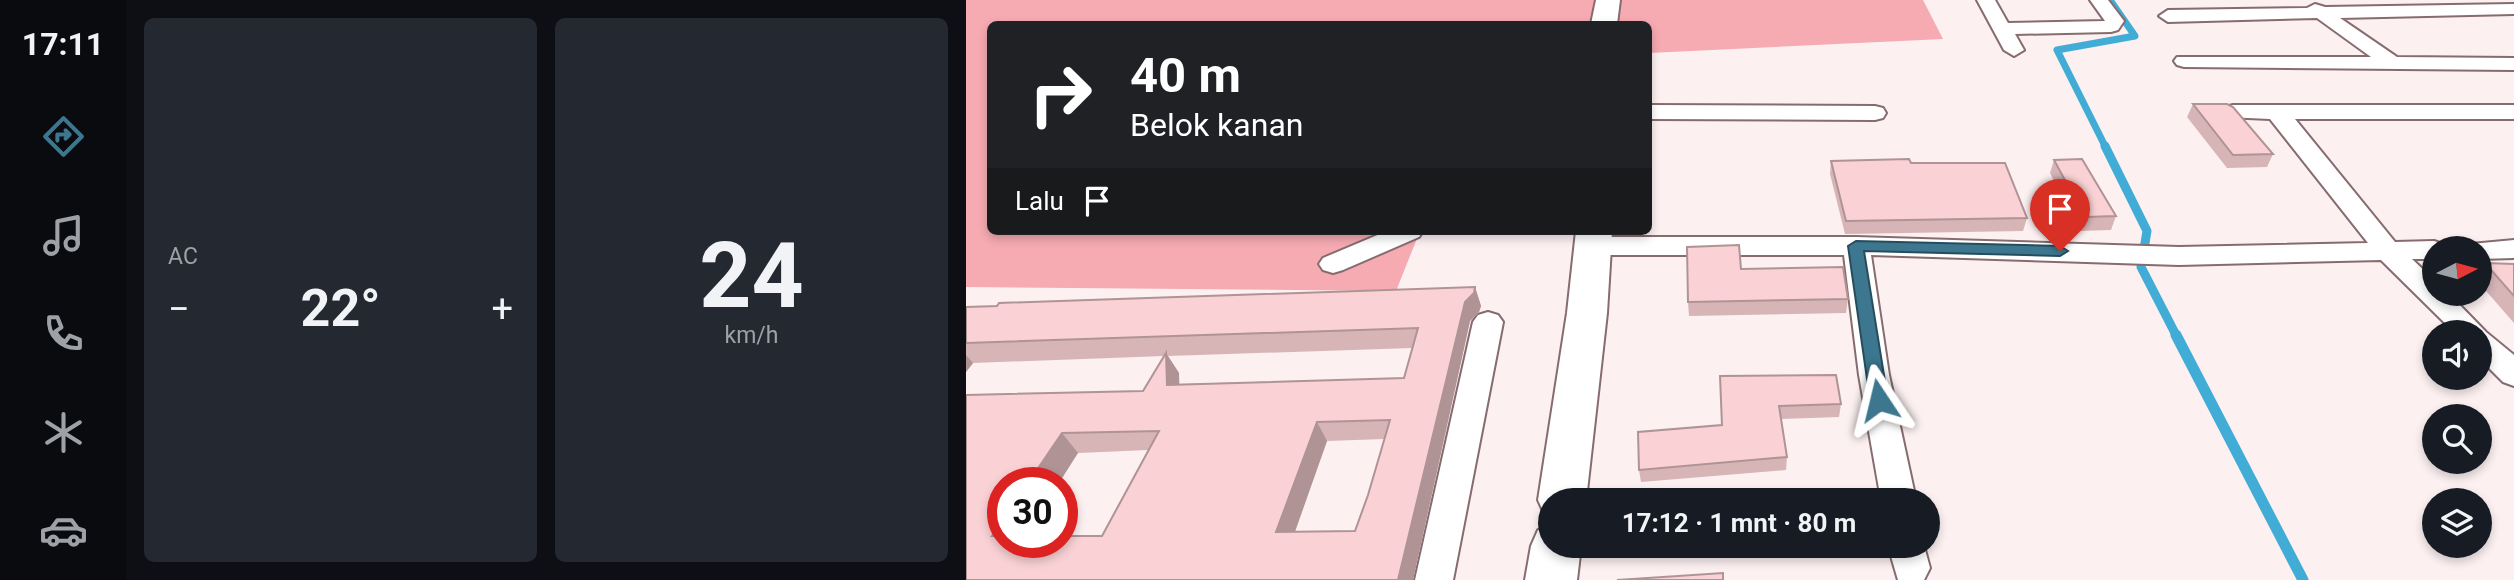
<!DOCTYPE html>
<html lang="id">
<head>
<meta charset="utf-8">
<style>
  :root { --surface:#171b24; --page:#242831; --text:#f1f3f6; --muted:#9ea1a6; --accent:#3c778f }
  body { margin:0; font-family:Roboto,sans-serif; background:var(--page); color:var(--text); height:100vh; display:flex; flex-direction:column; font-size:26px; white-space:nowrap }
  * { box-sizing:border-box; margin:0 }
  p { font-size:23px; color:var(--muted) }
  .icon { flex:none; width:38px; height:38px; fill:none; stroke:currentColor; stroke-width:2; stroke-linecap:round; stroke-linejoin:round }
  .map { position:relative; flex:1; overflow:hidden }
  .side { display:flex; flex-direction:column; gap:18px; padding:18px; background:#0d0f14; width:840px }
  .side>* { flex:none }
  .guide { position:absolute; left:21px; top:21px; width:665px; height:214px; border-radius:10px; box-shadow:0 4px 10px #0003; background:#202124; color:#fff; overflow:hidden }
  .needle { width:46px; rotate:84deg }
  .controls { position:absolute; left:1456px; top:236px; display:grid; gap:14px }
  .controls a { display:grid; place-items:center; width:70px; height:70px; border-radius:50%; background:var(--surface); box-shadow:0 4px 10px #0003; font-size:35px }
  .speed { position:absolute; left:21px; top:467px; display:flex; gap:14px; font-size:35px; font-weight:700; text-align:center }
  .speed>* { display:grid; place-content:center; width:91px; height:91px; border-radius:50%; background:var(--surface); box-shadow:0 4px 10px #0003; line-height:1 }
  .speed .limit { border:10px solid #d22; background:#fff; color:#111 }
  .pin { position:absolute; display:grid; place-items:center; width:60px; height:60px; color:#fff; margin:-72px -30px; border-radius:50% 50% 50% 0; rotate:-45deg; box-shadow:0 0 7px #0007 }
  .pin .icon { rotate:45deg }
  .me { position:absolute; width:77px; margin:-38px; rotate:350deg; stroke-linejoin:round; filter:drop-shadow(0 0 5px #0008) }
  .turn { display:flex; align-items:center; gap:24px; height:147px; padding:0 28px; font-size:32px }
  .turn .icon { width:91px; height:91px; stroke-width:2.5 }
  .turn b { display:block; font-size:49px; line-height:60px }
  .then { display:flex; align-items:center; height:66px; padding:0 28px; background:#0003; gap:14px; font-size:26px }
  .big { font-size:52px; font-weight:700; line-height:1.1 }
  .side .widget { flex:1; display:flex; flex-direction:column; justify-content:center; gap:10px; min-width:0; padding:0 24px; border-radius:10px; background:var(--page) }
  .side .dial { align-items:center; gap:0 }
  .dial b { font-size:91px; line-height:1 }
  .heat { display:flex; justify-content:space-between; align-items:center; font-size:38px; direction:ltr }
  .side .tiles { flex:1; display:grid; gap:18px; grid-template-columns:repeat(2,1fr) }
  .trip { position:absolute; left:572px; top:488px; width:402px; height:70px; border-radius:35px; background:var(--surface); box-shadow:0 4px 10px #0003; font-weight:700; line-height:70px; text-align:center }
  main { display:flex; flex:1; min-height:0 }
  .dock { display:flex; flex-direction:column; width:126px; justify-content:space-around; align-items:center; background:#090b0e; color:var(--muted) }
  .dock .icon { width:49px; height:49px }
  .dock .on { color:var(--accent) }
  .dock b { font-size:32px; color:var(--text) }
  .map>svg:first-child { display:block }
  .green { fill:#f6aab2 }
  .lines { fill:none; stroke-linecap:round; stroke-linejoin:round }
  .stream-far2 { stroke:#41add6; stroke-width:7 }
  .stream-far1 { stroke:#41add6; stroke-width:9 }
  .stream { stroke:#41add6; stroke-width:11 }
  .street-casing { stroke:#866c6e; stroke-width:4 }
  .secondary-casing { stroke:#866c6e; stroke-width:4 }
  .street { fill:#fff; fill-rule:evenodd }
  .secondary { fill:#fff; fill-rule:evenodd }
  .wall { fill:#d7b5b7; fill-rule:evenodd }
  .shaded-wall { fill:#af9395 }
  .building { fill:#fad2d5; stroke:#af9395; stroke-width:2; fill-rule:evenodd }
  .route { fill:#3c778f; stroke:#274d5d; stroke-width:2 }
</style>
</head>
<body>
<main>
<nav class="dock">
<b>17:11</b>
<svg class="icon on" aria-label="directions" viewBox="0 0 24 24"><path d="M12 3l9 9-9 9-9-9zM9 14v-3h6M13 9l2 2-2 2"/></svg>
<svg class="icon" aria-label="music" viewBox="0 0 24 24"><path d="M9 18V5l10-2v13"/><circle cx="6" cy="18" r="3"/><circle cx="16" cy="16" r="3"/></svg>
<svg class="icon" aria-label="phone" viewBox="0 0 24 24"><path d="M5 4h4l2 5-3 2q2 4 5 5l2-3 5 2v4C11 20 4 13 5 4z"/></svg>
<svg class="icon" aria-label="climate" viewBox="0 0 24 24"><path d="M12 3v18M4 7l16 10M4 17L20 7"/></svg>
<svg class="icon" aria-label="car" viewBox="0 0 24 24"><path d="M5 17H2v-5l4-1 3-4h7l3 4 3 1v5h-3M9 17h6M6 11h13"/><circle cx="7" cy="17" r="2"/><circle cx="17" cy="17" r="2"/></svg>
</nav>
<section class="side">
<div class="tiles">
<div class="widget"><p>AC</p>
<div class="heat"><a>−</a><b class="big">22°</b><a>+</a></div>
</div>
<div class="widget dial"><b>24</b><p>km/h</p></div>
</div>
</section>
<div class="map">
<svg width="1548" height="580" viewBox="0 0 1548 580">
  <rect width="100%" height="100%" fill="#fcf0f1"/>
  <path class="green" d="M0 0H957L977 39 683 53 682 24H24V231H454L430 291 0 287Z"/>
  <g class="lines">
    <path class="stream-far2" d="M1140 148 1091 50 1169 36 1144 0"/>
    <path class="stream-far1" d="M1139 146 1181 231 1175 267 1211 337"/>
    <path class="stream" d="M1210 335 1337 580"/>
    <g class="street-casing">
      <path id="street" d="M1011 0H1029L1042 23 1139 21 1124 0H1142L1158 21 1152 30 1145 32 1049 34 1058 50 1048 56 1038 50Z
        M1349 4 1359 7 1548 4V14L1374 18 1431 57 1548 58V70L1218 67 1211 65 1208 61 1211 57H1405L1351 18 1202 22 1193 16 1202 10 1341 8Z
        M682 105 909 106 917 108 920 113 917 118 909 120 682 119Z
        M1267 105H1548V119H1329L1429 242 1468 241 1477 244 1480 248H1468V259H1446L1468 280V294H1483L1520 332 1548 355V386L1537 382 1514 359V332H1488L1415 260 1213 265 905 255 923 375 950 500H915L893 375 878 255H628L619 252 615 246 619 240 628 237H890L1213 247 1402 243 1304 119 1259 117 1256 112 1259 107Z
        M421 231H457L453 237 377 270 367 273 357 270 353 264 357 258Z
        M1548 240V258L1514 259V248H1502L1505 244Z
        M522 312 532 315 537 322 487 580H449L507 322 512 315Z
        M922 546H958L964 568 958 580H932Z"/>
    </g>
    <g class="secondary-casing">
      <path id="secondary" d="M630 0H654L651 24H625Z
        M610 231H646L641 313 620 500H584V517L579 515 572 500 601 313Z
        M584 525V546H615L611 580H559L565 546 572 530Z"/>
    </g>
    <use href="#street" class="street"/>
    <use href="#secondary" class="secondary"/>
  </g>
  <path class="wall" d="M1227 104 1307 154 1301 167 1261 168 1221 117Z
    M1088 160 1150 216 1145 230 1114 231 1084 173Z
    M865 161 945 163 1061 218 1057 231 879 234 864 174Z
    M1519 263 1548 264V323L1514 284V270Z
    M775 269 882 299 880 313 723 316 722 302Z
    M509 287 515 306 513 312 504 321 447 580H0V395L177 391 198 356 7 363 0 372V307ZM446 348 438 378 213 384V373L202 356ZM418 439 402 495 389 531 329 532 361 441ZM182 450 136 536 37 542 112 453Z
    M754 376 875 404 873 417 815 419 821 457 820 470 675 482 673 470 756 425Z"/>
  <path class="shaded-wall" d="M509 287 515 306 513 312 504 321 447 580H432L499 302Z
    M200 353 213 373 214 404 201 385Z
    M0 355 7 363 0 372Z
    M351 422 361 441 322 551 310 532Z
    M96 433 112 453 93 483H62Z
    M37 520V542L26 536Z"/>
  <path class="building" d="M1227 104H1261L1267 107 1307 154 1267 155Z
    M943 159 945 163H1039L1061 218 880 221 865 161Z
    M1116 159 1150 216 1119 217 1088 160Z
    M773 245 775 269 877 267 882 299 722 302 721 247Z
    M1519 263 1548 264V296Z
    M509 287 508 293 499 302 432 580H0V395L177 391 200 353 201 385 438 378 452 328 0 343V307L31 306 33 303ZM424 420 402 495 389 531 310 532 351 422ZM193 431 136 536H96V542H37V536H26L37 520V483H62L96 433Z
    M870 375 875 404 813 406 821 457 673 470 672 432 756 425 754 376Z
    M757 573V580H651Z"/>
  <path class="route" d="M890 241 1094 246 1102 251 1094 256 898 251 922 400 919 405H907L904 400 882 246Z"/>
</svg>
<div class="controls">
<a><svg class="needle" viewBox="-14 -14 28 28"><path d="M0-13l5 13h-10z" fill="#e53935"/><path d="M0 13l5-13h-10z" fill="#9ea1a6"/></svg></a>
<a><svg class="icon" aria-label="sound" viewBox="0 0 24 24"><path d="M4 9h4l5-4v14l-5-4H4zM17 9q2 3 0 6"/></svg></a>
<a><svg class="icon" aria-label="search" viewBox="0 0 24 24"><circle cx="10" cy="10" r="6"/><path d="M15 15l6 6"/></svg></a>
<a><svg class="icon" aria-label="layers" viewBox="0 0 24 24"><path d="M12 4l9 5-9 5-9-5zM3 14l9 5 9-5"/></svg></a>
</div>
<div class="speed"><div class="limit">30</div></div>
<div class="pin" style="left:1094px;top:251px;background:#d93025"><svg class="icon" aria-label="arrive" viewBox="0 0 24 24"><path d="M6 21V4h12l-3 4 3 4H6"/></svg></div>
<svg class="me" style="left:913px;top:400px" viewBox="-20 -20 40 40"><path d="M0-17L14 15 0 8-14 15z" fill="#3c778f" stroke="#fff" stroke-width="4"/></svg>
<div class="trip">17:12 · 1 mnt · 80 m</div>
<div class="guide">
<div class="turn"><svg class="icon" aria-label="right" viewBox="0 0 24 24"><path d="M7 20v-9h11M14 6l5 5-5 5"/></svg><div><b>40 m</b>Belok kanan</div></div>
<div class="then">Lalu<svg class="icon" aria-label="arrive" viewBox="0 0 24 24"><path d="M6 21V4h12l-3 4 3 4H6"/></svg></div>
</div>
</div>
</main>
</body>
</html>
